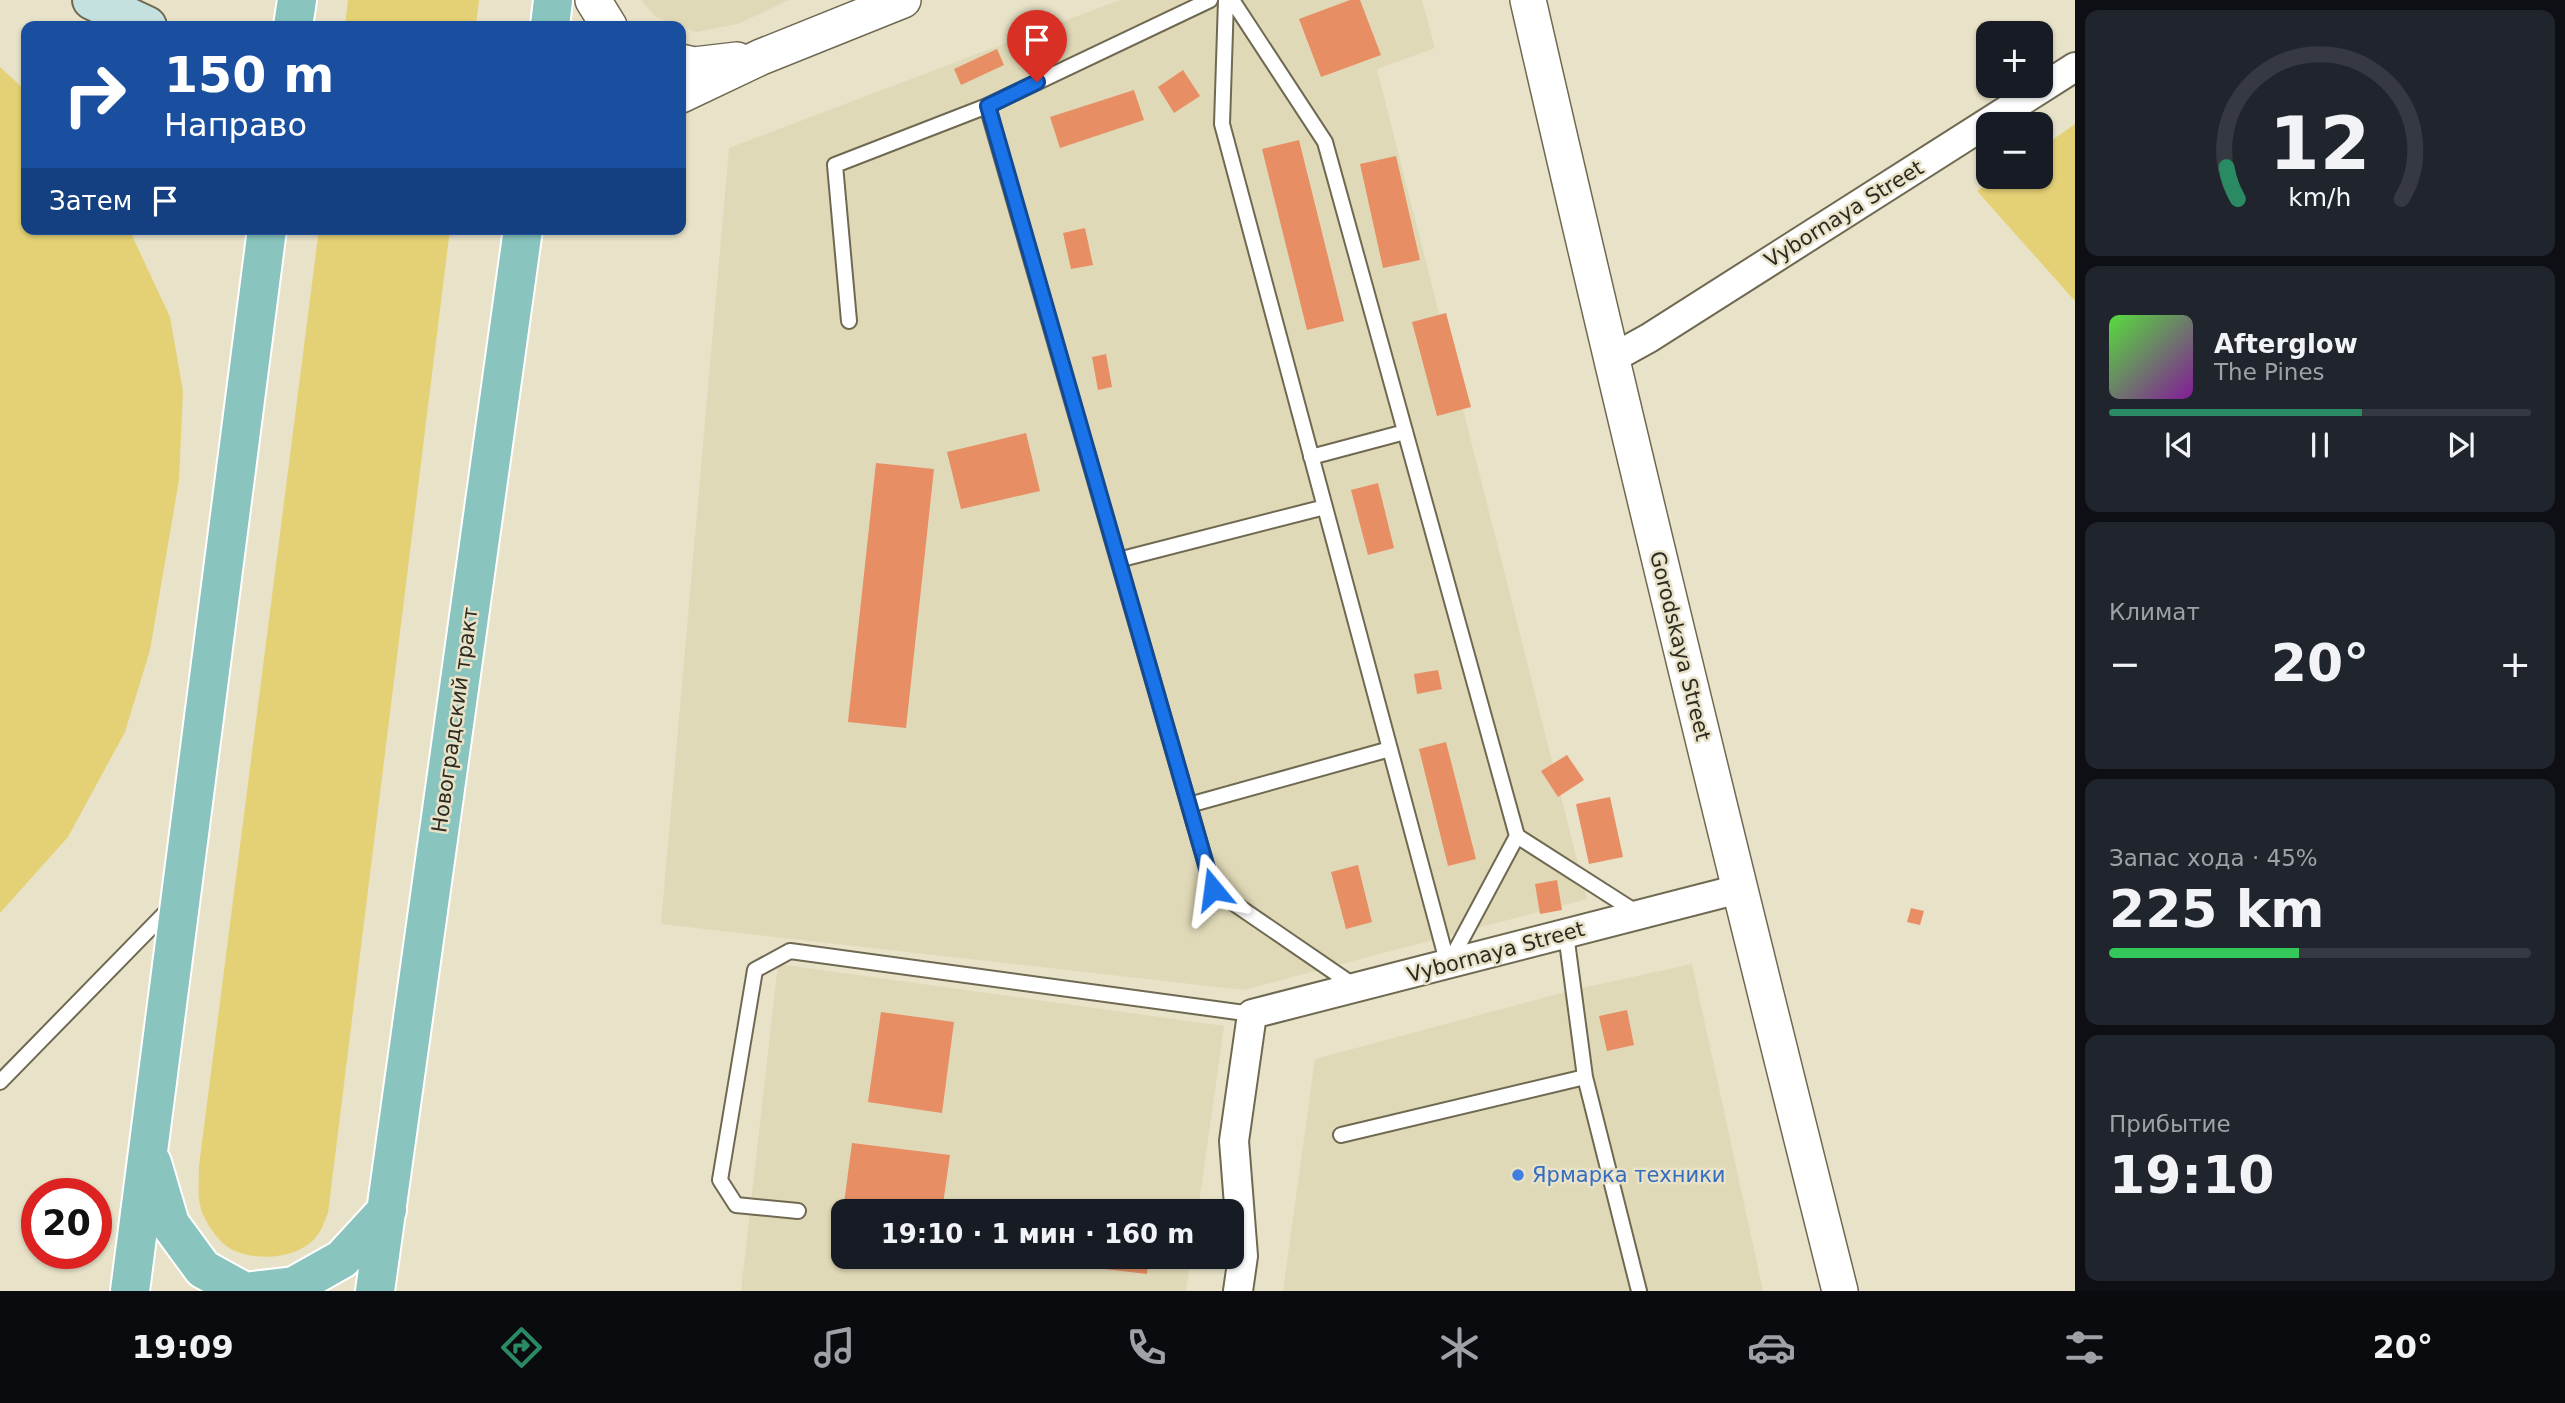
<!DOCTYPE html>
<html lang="ru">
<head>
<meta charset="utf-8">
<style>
  :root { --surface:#171b24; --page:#20242c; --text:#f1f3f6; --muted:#9ea1a6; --line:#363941; --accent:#298a63 }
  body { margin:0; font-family:"DejaVu Sans",sans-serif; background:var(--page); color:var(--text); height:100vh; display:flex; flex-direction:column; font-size:26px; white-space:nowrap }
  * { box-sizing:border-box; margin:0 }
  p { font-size:23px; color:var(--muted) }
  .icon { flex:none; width:38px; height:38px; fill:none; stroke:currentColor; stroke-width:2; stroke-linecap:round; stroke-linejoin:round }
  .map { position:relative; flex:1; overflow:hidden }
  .panel { display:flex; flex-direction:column; gap:10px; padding:10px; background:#0d0f14; width:490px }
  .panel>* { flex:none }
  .guide { position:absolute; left:21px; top:21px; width:665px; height:214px; border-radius:14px; box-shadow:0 2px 5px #0004; background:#1a4fa0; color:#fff; overflow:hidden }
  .tools { position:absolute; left:1976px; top:21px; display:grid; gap:14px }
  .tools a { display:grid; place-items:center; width:77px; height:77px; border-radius:14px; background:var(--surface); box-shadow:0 2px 5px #0004; font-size:35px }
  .speed { position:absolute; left:21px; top:1178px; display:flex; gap:14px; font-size:35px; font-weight:700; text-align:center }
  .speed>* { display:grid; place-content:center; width:91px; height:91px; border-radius:50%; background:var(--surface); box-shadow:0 2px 5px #0004; line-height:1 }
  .speed .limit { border:10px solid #d22; background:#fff; color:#111 }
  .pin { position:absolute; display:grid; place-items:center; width:60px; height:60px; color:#fff; margin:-72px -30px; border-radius:50% 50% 50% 0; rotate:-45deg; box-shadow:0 0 7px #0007 }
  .pin .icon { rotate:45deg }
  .me { position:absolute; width:77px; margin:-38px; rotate:344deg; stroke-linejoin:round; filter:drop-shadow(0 0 5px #0008) }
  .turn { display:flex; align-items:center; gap:24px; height:147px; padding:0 28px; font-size:32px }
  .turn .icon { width:91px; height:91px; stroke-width:2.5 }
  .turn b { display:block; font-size:49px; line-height:60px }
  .then { display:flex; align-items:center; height:66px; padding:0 28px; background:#0003; gap:14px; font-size:26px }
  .big { font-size:52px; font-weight:800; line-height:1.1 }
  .panel .widget { flex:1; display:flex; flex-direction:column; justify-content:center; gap:10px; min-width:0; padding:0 24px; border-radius:14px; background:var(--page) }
  .panel .dial { align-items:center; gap:0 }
  .dial svg { height:182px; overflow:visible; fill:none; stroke:var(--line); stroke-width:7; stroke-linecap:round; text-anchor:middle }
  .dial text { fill:var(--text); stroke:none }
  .song { display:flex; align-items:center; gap:21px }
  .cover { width:84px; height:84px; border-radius:10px; background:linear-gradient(135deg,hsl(110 70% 55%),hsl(290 70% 35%)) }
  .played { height:7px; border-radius:4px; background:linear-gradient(90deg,var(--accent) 60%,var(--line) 60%) }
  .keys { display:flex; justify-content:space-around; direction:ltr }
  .heat { display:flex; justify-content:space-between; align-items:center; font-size:38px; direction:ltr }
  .charge { height:10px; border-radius:5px; background:linear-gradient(90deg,#34c759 45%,var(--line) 0) }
  .trip { position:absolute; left:831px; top:1199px; width:413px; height:70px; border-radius:14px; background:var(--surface); box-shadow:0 2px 5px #0004; font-weight:800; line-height:70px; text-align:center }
  .menu { display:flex; height:112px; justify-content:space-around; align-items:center; background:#090b0e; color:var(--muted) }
  .menu .icon { width:49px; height:49px }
  .menu .selected { color:var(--accent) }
  .menu b { font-size:32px; color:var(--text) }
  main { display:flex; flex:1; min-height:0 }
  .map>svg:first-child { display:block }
  .built { fill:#e0d9b7 }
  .green { fill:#e5d175 }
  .building { fill:#e78e64 }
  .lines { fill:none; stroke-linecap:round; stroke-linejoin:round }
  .service-casing { stroke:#6f6952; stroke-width:18 }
  .minor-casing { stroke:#6f6952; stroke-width:32 }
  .tertiary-casing { stroke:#6f6952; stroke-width:38 }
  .secondary-casing { stroke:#6f6952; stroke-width:42 }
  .primary-casing { stroke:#fff; stroke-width:42 }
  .service { stroke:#fff; stroke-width:14 }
  .minor { stroke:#fff; stroke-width:28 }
  .tertiary { stroke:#fff; stroke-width:35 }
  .secondary { stroke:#c4e1df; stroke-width:38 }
  .primary { stroke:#89c4be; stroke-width:38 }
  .route-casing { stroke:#114b97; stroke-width:18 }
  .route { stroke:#1a73e8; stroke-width:12 }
  .shop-dot { fill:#3f7fe0; stroke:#e8e2c8; stroke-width:2.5 }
  .labels { text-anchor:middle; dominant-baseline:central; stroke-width:5; stroke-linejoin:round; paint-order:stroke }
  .street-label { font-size:21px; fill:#2d2b21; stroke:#e8e2c8 }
  .shop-label { font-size:21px; fill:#366cbe; stroke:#e8e2c8; text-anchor:start }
</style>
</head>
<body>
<main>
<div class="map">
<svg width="2075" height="1291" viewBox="0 0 2075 1291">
  <rect width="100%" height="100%" fill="#e8e2c8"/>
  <path class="built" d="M641 0H789L738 24 696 32 656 17Z
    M1120 0H1422L1435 48 1377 69 1587 899 1244 990 661 924 729 148Z
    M778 964 1224 1026 1198 1211H844V1256L1191 1257 1186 1291H741Z
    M1692 964 1763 1291H1283L1315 1059 1573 990Z"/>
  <path class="green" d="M348 0H479L476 26H345Z
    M0 67 26 91V229H129L170 317 183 391 179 480 150 650 125 732 68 837 0 913Z
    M2075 124V301L1977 191 1998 177H2040L2041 148Z
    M319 229H450L328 1213C325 1219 323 1227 319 1233 303 1258 260 1262 235 1251 220 1245 206 1224 201 1209 197 1196 199 1179 199 1166Z"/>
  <path class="building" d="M1350 0H1360L1381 55 1321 77 1299 19Z
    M997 49 1004 65 961 85 954 69Z
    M1183 70 1200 96 1174 113 1158 87Z
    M1134 90 1144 120 1060 148 1050 117Z
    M1299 140 1344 321 1307 330 1262 149Z
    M1396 156 1420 260 1383 268 1360 164Z
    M1085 228 1093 265 1071 269 1063 233Z
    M1446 313 1471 407 1437 416 1412 322Z
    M1106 354 1112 387 1098 390 1092 357Z
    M1026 433 1040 491 961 509 947 452Z
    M876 463 934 469 906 728 848 722Z
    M1378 483 1394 548 1368 555 1351 490Z
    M1438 670 1442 689 1417 694 1414 674Z
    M1446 742 1476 859 1448 866 1419 749Z
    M1567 755 1584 780 1558 797 1541 771Z
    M1610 797 1623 857 1589 864 1576 804Z
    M1358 865 1372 922 1346 929 1331 872Z
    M1557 880 1562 910 1540 914 1535 884Z
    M1911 908 1924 911 1920 925 1907 922Z
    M1627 1010 1634 1045 1607 1051 1599 1016Z
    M881 1012 954 1022 942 1113 868 1102Z
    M852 1143 950 1155 942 1211H843Z
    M1094 1205 1136 1209V1211H1094Z
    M1089 1256H1149L1147 1274 1088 1267Z"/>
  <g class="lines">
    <g class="service-casing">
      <path id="service" d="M1210 0 987 106 1213 889 1356 987
        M1226 0 1222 124 1448 965
        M1232 0 1325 142 1517 836 1639 914
        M849 321 835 165 987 106
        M1311 457 1405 432
        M1118 560 1325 507
        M1189 805 1390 749
        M1566 934 1585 1077 1639 1291
        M1449 963 1517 836
        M0 1082 172 906
        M1341 1135 1585 1077
        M798 1211 736 1205 720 1180 755 970 790 951 1252 1014"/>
    </g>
    <g class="minor-casing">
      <path id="minor" d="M1611 359 1649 338 2075 67
        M1238 1291 1243 1256 1234 1141 1252 1014 1739 889"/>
    </g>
    <g class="tertiary-casing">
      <path id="tertiary" d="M593 0 609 26
        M1528 0C1627 432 1732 862 1840 1291
        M681 62 694 65 737 60
        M681 95 761 57 903 0"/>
    </g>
    <g class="secondary-casing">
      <path id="secondary" d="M92 0 147 26"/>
    </g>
    <g class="primary-casing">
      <path id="primary" d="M293 26 297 0
        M550 26 553 0
        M152 1163 170 1224 203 1269 243 1291
        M130 1291 267 229
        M252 1291 294 1286 342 1259 387 1210
        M375 1291 523 229"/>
    </g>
    <use href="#service" class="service"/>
    <use href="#minor" class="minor"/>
    <use href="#tertiary" class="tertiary"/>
    <use href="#secondary" class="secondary"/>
    <use href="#primary" class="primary"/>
  </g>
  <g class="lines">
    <g class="route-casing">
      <path id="route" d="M1037 82 988 106 1213 889"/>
    </g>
    <use href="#route" class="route"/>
  </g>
  <circle class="shop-dot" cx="1518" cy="1175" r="7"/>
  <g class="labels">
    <g class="street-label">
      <text transform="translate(1844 214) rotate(-32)">Vybornaya Street</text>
      <text transform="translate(1680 646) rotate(76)">Gorodskaya Street</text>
      <text transform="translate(455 720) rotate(-82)">Новоградский тракт</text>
      <text transform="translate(1496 952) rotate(-15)">Vybornaya Street</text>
    </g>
    <g class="shop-label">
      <text x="1532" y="1175">Ярмарка техники</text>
    </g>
  </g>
</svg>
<div class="tools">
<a>+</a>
<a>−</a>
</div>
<div class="speed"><div class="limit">20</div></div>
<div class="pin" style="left:1037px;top:82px;background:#d93025"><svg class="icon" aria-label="arrive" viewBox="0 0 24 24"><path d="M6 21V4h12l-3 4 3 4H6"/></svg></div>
<svg class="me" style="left:1213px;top:889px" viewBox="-20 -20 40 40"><path d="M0-17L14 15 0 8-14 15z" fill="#1a73e8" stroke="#fff" stroke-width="4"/></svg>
<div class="trip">19:10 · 1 мин · 160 m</div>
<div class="guide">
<div class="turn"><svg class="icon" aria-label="right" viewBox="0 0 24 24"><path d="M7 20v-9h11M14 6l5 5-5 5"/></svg><div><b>150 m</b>Направо</div></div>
<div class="then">Затем<svg class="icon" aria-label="arrive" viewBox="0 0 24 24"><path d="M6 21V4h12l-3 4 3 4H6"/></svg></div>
</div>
</div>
<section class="panel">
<div class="widget dial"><svg viewBox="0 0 100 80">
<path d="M14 69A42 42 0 1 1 86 69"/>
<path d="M14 69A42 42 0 0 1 9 55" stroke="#298a63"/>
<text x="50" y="56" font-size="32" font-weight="700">12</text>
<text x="50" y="72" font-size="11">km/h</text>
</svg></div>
<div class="widget">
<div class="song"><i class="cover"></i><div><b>Afterglow</b><p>The Pines</p></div></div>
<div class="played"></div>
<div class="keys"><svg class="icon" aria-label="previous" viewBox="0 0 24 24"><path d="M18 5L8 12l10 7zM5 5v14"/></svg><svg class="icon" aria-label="pause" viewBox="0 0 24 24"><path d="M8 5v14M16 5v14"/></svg><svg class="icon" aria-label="next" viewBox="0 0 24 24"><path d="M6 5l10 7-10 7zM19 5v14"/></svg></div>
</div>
<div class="widget"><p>Климат</p>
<div class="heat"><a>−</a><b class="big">20°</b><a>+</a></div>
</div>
<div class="widget"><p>Запас хода · 45%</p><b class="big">225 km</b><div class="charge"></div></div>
<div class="widget"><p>Прибытие</p><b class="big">19:10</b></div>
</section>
</main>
<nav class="menu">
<b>19:09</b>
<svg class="icon selected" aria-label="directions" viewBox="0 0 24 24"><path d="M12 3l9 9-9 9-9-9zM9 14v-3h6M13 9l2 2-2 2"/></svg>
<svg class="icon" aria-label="music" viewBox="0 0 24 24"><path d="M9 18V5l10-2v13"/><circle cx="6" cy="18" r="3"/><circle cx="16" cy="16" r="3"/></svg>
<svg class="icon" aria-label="phone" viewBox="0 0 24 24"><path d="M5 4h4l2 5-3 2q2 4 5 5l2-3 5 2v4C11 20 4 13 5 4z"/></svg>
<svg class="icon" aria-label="climate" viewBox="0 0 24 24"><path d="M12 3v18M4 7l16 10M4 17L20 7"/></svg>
<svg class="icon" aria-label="car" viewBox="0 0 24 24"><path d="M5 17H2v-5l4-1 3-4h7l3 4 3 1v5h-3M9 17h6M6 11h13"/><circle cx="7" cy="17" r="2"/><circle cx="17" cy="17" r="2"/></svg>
<svg class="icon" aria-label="filters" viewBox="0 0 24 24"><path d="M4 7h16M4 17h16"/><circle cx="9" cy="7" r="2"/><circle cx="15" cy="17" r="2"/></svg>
<b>20°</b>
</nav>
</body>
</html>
